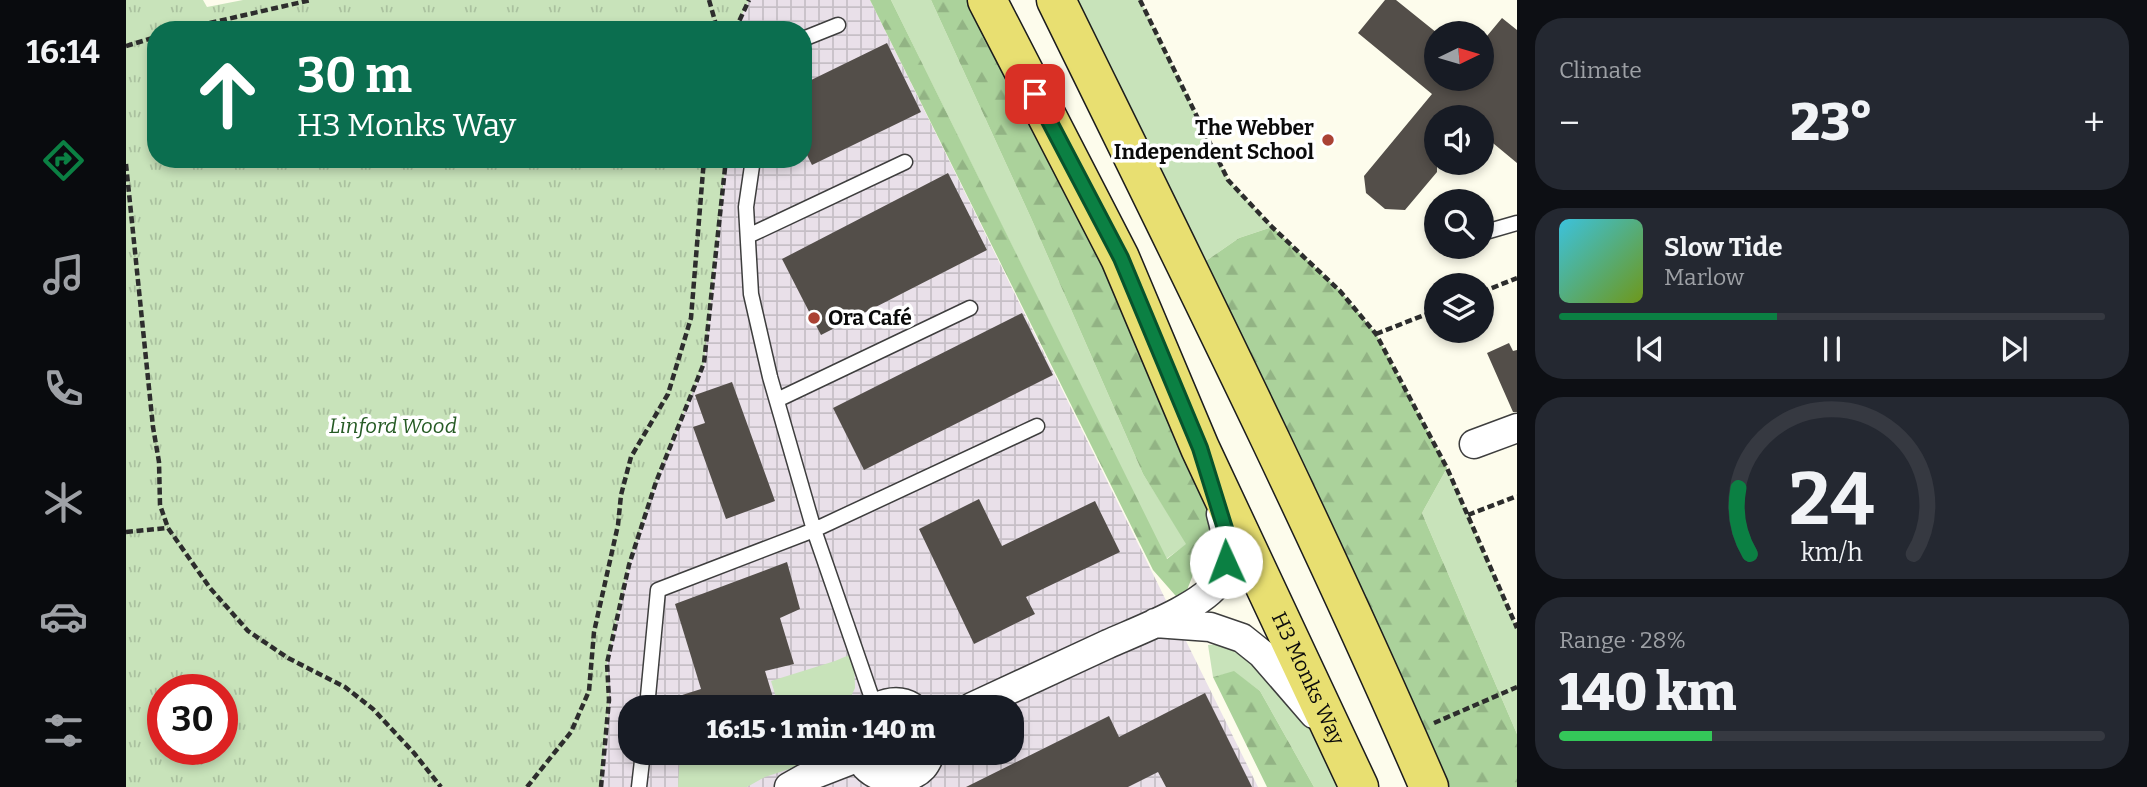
<!DOCTYPE html>
<html lang="en">
<head>
<meta charset="utf-8">
<style>
  :root { --surface:#171b24; --page:#242831; --text:#f1f3f6; --muted:#9ea1a6; --line:#363941; --accent:#0b8043 }
  body { margin:0; font-family:Bitter,serif; background:var(--page); color:var(--text); height:100vh; display:flex; flex-direction:column; font-size:26px; white-space:nowrap }
  * { box-sizing:border-box; margin:0 }
  p { font-size:23px; color:var(--muted) }
  .icon { flex:none; width:38px; height:38px; fill:none; stroke:currentColor; stroke-width:2; stroke-linecap:round; stroke-linejoin:round }
  .map { position:relative; flex:1; overflow:hidden }
  .sheet { display:flex; flex-direction:column; gap:18px; padding:18px; background:#0d0f14; width:630px }
  .sheet>* { flex:none }
  .guide { position:absolute; left:21px; top:21px; width:665px; height:147px; border-radius:28px; box-shadow:0 4px 10px #0003; background:#0b6e4f; color:#fff; overflow:hidden }
  .needle { width:46px; rotate:85deg }
  .controls { position:absolute; left:1298px; top:21px; display:grid; gap:14px }
  .controls a { display:grid; place-items:center; width:70px; height:70px; border-radius:50%; background:var(--surface); box-shadow:0 4px 10px #0003; font-size:35px }
  .speed { position:absolute; left:21px; top:674px; display:flex; gap:14px; font-size:35px; font-weight:700; text-align:center }
  .speed>* { display:grid; place-content:center; width:91px; height:91px; border-radius:50%; background:var(--surface); box-shadow:0 4px 10px #0003; line-height:1 }
  .speed .limit { border:10px solid #d22; background:#fff; color:#111 }
  .pin { position:absolute; display:grid; place-items:center; width:60px; height:60px; color:#fff; margin:-30px; border-radius:14px; box-shadow:0 4px 10px #0006 }
  .me { position:absolute; width:77px; margin:-38px; rotate:358deg; stroke-linejoin:round; filter:drop-shadow(0 0 5px #0008) }
  .turn { display:flex; align-items:center; gap:24px; height:147px; padding:0 35px; font-size:32px }
  .turn .icon { width:91px; height:91px; stroke-width:2.5 }
  .turn b { display:block; font-size:49px; line-height:60px }
  .big { font-size:52px; font-weight:800; line-height:1.1 }
  .sheet .widget { flex:1; display:flex; flex-direction:column; justify-content:center; gap:10px; min-width:0; padding:0 24px; border-radius:28px; background:var(--page) }
  .sheet .dial { align-items:center; gap:0 }
  .dial svg { height:182px; overflow:visible; fill:none; stroke:var(--line); stroke-width:7; stroke-linecap:round; text-anchor:middle }
  .dial text { fill:var(--text); stroke:none }
  .song { display:flex; align-items:center; gap:21px }
  .cover { width:84px; height:84px; border-radius:10px; background:linear-gradient(135deg,hsl(190 70% 55%),hsl(80 70% 35%)) }
  .played { height:7px; border-radius:4px; background:linear-gradient(90deg,var(--accent) 40%,var(--line) 40%) }
  .keys { display:flex; justify-content:space-around; direction:ltr }
  .heat { display:flex; justify-content:space-between; align-items:center; font-size:38px; direction:ltr }
  .charge { height:10px; border-radius:5px; background:linear-gradient(90deg,#34c759 28%,var(--line) 0) }
  .trip { position:absolute; left:492px; top:695px; width:406px; height:70px; border-radius:28px; background:var(--surface); box-shadow:0 4px 10px #0003; font-weight:800; line-height:70px; text-align:center }
  main { display:flex; flex:1; min-height:0 }
  .tabs { display:flex; flex-direction:column; width:126px; justify-content:space-around; align-items:center; background:#090b0e; color:var(--muted) }
  .tabs .icon { width:49px; height:49px }
  .tabs .active { color:var(--accent) }
  .tabs b { font-size:32px; color:var(--text) }
  .map>svg:first-child { display:block }
  .industrial { fill:url(#industrial-grid); fill-rule:evenodd }
  .grass { fill:#c8e3ba }
  .forest { fill:url(#forest-firs) }
  .park { fill:url(#park-tufts); fill-rule:evenodd }
  .building { fill:#534e49 }
  .lines { fill:none; stroke-linecap:round; stroke-linejoin:round }
  .lane-casing { stroke:#3e3e3e; stroke-width:17 }
  .street-casing { stroke:#3e3e3e; stroke-width:31 }
  .primary-casing { stroke:#1c1c1c; stroke-width:41 }
  .path { stroke:#2d2d2d; stroke-width:4.5; stroke-dasharray:7 3.5; stroke-linecap:butt }
  .lane { stroke:#fff; stroke-width:14 }
  .street { stroke:#fff; stroke-width:28 }
  .primary { stroke:#e8df71; stroke-width:38 }
  .route-casing { stroke:#07532c; stroke-width:18 }
  .route { stroke:#0b8043; stroke-width:12 }
  .poi-dot { fill:#aa4234; stroke:#fff; stroke-width:2.5 }
  .labels { text-anchor:middle; dominant-baseline:central; stroke-width:7; stroke-linejoin:round; paint-order:stroke }
  .poi-label { font-size:21px; font-weight:bold; fill:#0b0b0b; stroke:#fff; text-anchor:end }
  .park-label { font-size:21px; font-style:italic; fill:#265b24; stroke:#fff }
  .street-label { font-size:21px; fill:#0b0b0b; stroke:#fff }
</style>
</head>
<body>
<main>
<nav class="tabs">
<b>16:14</b>
<svg class="icon active" aria-label="directions" viewBox="0 0 24 24"><path d="M12 3l9 9-9 9-9-9zM9 14v-3h6M13 9l2 2-2 2"/></svg>
<svg class="icon" aria-label="music" viewBox="0 0 24 24"><path d="M9 18V5l10-2v13"/><circle cx="6" cy="18" r="3"/><circle cx="16" cy="16" r="3"/></svg>
<svg class="icon" aria-label="phone" viewBox="0 0 24 24"><path d="M5 4h4l2 5-3 2q2 4 5 5l2-3 5 2v4C11 20 4 13 5 4z"/></svg>
<svg class="icon" aria-label="climate" viewBox="0 0 24 24"><path d="M12 3v18M4 7l16 10M4 17L20 7"/></svg>
<svg class="icon" aria-label="car" viewBox="0 0 24 24"><path d="M5 17H2v-5l4-1 3-4h7l3 4 3 1v5h-3M9 17h6M6 11h13"/><circle cx="7" cy="17" r="2"/><circle cx="17" cy="17" r="2"/></svg>
<svg class="icon" aria-label="filters" viewBox="0 0 24 24"><path d="M4 7h16M4 17h16"/><circle cx="9" cy="7" r="2"/><circle cx="15" cy="17" r="2"/></svg>
</nav>
<div class="map">
<svg width="1391" height="787" viewBox="0 0 1391 787">
  <defs>
    <pattern id="industrial-grid" width="8" height="8" patternUnits="userSpaceOnUse" patternTransform="scale(1.75)"><rect width="8" height="8" fill="#e9e0e9"/><path d="M0 4h8M4 0v8" fill="none" stroke="#c6bfc6"/></pattern>
    <pattern id="forest-firs" width="22" height="20" patternUnits="userSpaceOnUse" patternTransform="scale(1.75)"><rect width="22" height="20" fill="#abd29b"/><path d="M5 1l3.5 6h-7zM16 11l3.5 6h-7z" fill="#92b384"/></pattern>
    <pattern id="park-tufts" width="24" height="20" patternUnits="userSpaceOnUse" patternTransform="scale(1.75)"><rect width="24" height="20" fill="#c8e3ba"/><path d="M3 7l-1-3M5 7V3M7 7l1-3M15 17l-1-3M17 17v-4M19 17l1-3" fill="none" stroke="#aac19f"/></pattern>
  </defs>
  <rect width="100%" height="100%" fill="#fdfcec"/>
  <path class="industrial" d="M623 0H744L1132 787H475L483 700 481 663 503 565 530 482 578 363 600 159H677V30H609ZM504 707H886V752H504Z"/>
  <path class="grass" d="M765 0H805L905 218 1017 474 1061 544 1040 559Z
    M930 0H1014L1102 180 1146 227 1113 238 1064 272Z
    M1321 468 1391 628V734L1296 513Z
    M1097 644 1111 649 1181 704 1233 787H1188L1134 691 1108 672 1087 677 1082 645Z
    M728 653 729 688 720 707H653L645 681 709 661Z
    M554 753H691L675 765 639 777 621 787H552Z"/>
  <path class="forest" d="M744 0H765L1041 559 1060 544 1017 474 905 218 805 0H861L1074 448 1086 526 1056 603 1027 570Z
    M1146 227 1214 291 1250 334 1321 468 1296 513 1391 734V787H1303L1064 272 1113 238Z
    M1108 671 1134 691 1188 787H1141L1087 677Z"/>
  <path class="park" d="M0 0H77L81 7 117 0H623L609 30H30V159H600L578 363 530 482 503 565 481 663 483 700 475 787H0ZM37 690H96V749H37Z"/>
  <path class="building" d="M1259 0H1270L1311 33V79H1356V42L1376 18 1391 30V163L1356 134V117H1311V172L1279 210 1259 209 1240 193 1238 176 1306 94 1232 33Z
    M761 43 795 112 686 165 677 147V84Z
    M822 173 861 250 695 335 656 259Z
    M896 313 927 375 738 470 707 408Z
    M1383 343 1387 351 1391 350V412H1387L1361 353Z
    M606 382 649 501 600 519 567 427 579 423 569 395Z
    M853 499 876 546 969 501 994 552 900 597 909 614 848 644 793 529Z
    M661 562 674 609 654 618 668 664 639 671 650 707H531V703L575 689 549 604Z
    M1079 693 1126 787H1040L1032 772 1002 787H840L983 716 993 737Z"/>
  <g class="lines">
    <g class="lane-casing">
      <path id="lane" d="M677 39 712 25
        M627 159 620 207 625 294 644 377 688 530 749 707
        M1356 233 1391 223
        M622 236 779 162
        M651 400 844 308
        M521 707 532 590 688 530 911 426
        M513 787 517 752"/>
    </g>
    <g class="street-casing">
      <path id="street" d="M1348 444 1391 428
        M1029 623 1084 627 1116 638 1136 654 1188 714
        M751 707C762 702 775 700 786 707
        M846 707C892 686 937 665 982 644 1011 631 1076 607 1093 581 1106 561 1101 535 1095 514
        M732 752C739 780 778 787 797 767 800 764 803 757 805 752
        M663 787 679 778 733 757"/>
    </g>
    <g class="primary-casing">
      <g id="primary">
        <path id="s1" d="M861 0 994 258 1074 448 1233 787"/>
        <path d="M930 0C1058 261 1188 521 1303 787"/>
      </g>
    </g>
    <path class="path" d="M583 0 589 21V30
      M1014 0 1102 180 1146 227 1214 291 1250 334 1321 468 1391 628
      M53 30 185 0
      M609 30 623 0
      M0 46 30 37
      M0 164 27 427 33 462 34 505 42 528 84 588 122 631 162 658 219 687 247 709 288 753 315 787
      M1356 292 1391 278
      M1250 334 1311 310
      M1342 515 1391 496
      M0 532 42 528
      M1308 723 1391 687
      M401 787 445 732 463 691 468 632 492 525 495 495 505 457 542 394 565 318 578 159
      M475 787 483 700 481 663 503 565 530 482 578 363 600 159"/>
    <use href="#lane" class="lane"/>
    <use href="#street" class="street"/>
    <use href="#primary" class="primary"/>
  </g>
  <g class="lines">
    <g class="route-casing">
      <path id="route" d="M909 94 995 258 1074 448 1101 535 1100 562"/>
    </g>
    <use href="#route" class="route"/>
  </g>
  <g class="poi-dot">
    <circle cx="1202" cy="140" r="7"/>
    <circle cx="688" cy="318" r="7"/>
  </g>
  <g class="labels">
    <g class="poi-label">
      <text x="1188" y="128">The Webber<tspan x="1188" dy="24">Independent School</tspan></text>
      <text x="702" y="318" text-anchor="start">Ora Café</text>
    </g>
    <g class="park-label">
      <text x="267" y="426">Linford Wood</text>
    </g>
    <g class="street-label">
      <text stroke="none"><textPath href="#s1" startOffset="751">H3 Monks Way</textPath></text>
    </g>
  </g>
</svg>
<div class="controls">
<a><svg class="needle" viewBox="-14 -14 28 28"><path d="M0-13l5 13h-10z" fill="#e53935"/><path d="M0 13l5-13h-10z" fill="#9ea1a6"/></svg></a>
<a><svg class="icon" aria-label="sound" viewBox="0 0 24 24"><path d="M4 9h4l5-4v14l-5-4H4zM17 9q2 3 0 6"/></svg></a>
<a><svg class="icon" aria-label="search" viewBox="0 0 24 24"><circle cx="10" cy="10" r="6"/><path d="M15 15l6 6"/></svg></a>
<a><svg class="icon" aria-label="layers" viewBox="0 0 24 24"><path d="M12 4l9 5-9 5-9-5zM3 14l9 5 9-5"/></svg></a>
</div>
<div class="speed"><div class="limit">30</div></div>
<div class="pin" style="left:909px;top:94px;background:#d93025"><svg class="icon" aria-label="arrive" viewBox="0 0 24 24"><path d="M6 21V4h12l-3 4 3 4H6"/></svg></div>
<svg class="me" style="left:1100px;top:562px" viewBox="-20 -20 40 40"><circle r="19" fill="#fff"/><path d="M0-13L10 11 0 6-10 11z" fill="#0b8043"/></svg>
<div class="trip">16:15 · 1 min · 140 m</div>
<div class="guide">
<div class="turn"><svg class="icon" aria-label="ahead" viewBox="0 0 24 24"><path d="M12 20V5M6 11l6-6 6 6"/></svg><div><b>30 m</b>H3 Monks Way</div></div>
</div>
</div>
<section class="sheet">
<div class="widget"><p>Climate</p>
<div class="heat"><a>−</a><b class="big">23°</b><a>+</a></div>
</div>
<div class="widget">
<div class="song"><i class="cover"></i><div><b>Slow Tide</b><p>Marlow</p></div></div>
<div class="played"></div>
<div class="keys"><svg class="icon" aria-label="previous" viewBox="0 0 24 24"><path d="M18 5L8 12l10 7zM5 5v14"/></svg><svg class="icon" aria-label="pause" viewBox="0 0 24 24"><path d="M8 5v14M16 5v14"/></svg><svg class="icon" aria-label="next" viewBox="0 0 24 24"><path d="M6 5l10 7-10 7zM19 5v14"/></svg></div>
</div>
<div class="widget dial"><svg viewBox="0 0 100 80">
<path d="M14 69A42 42 0 1 1 86 69"/>
<path d="M14 69A42 42 0 0 1 9 40" stroke="#0b8043"/>
<text x="50" y="56" font-size="32" font-weight="700">24</text>
<text x="50" y="72" font-size="11">km/h</text>
</svg></div>
<div class="widget"><p>Range · 28%</p><b class="big">140 km</b><div class="charge"></div></div>
</section>
</main>
</body>
</html>
